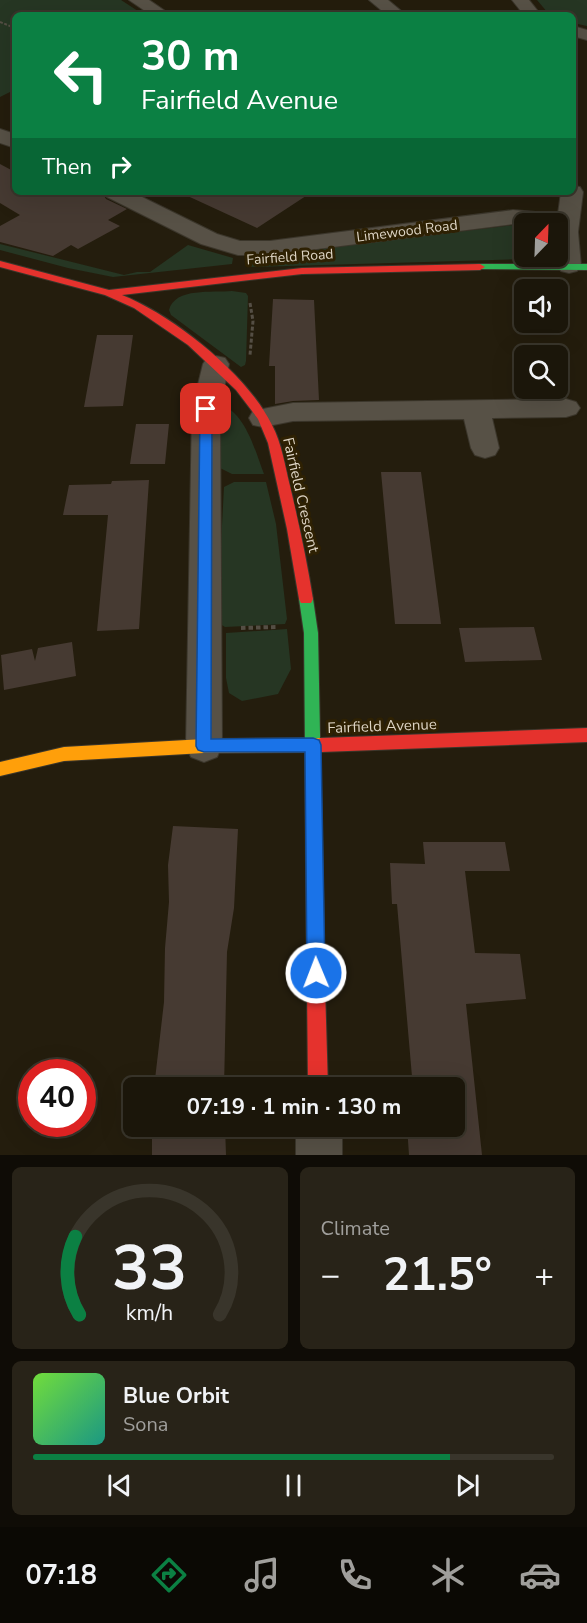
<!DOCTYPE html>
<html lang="en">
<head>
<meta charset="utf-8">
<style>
  :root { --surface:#1b160a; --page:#282318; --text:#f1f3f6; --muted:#a09f9c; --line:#39352b; --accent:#0b8043 }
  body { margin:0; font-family:"Nunito Sans",sans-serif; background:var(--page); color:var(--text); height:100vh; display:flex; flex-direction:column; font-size:22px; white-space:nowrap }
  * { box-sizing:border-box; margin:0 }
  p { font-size:20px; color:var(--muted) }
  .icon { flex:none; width:33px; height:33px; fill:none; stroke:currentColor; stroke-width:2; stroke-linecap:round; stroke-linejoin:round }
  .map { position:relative; height:1155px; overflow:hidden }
  .sheet { display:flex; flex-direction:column; gap:12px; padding:12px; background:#0f0c06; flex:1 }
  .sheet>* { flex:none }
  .top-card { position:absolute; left:12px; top:12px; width:564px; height:183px; border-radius:9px; box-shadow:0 6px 24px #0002,0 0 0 2px var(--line); background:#0b8043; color:#fff; overflow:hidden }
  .needle { width:39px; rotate:23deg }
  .tools { position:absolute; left:514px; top:213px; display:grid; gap:12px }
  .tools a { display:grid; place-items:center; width:54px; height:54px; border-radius:9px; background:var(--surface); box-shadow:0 6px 24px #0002,0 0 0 2px var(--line); font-size:30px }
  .speed { position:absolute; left:18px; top:1059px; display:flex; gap:12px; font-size:30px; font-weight:700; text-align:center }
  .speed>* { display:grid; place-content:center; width:78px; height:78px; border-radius:50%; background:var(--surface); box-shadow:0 6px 24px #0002,0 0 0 2px var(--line); line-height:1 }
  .speed .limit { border:9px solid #d22; background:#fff; color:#111 }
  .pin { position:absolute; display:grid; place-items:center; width:51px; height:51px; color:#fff; margin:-26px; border-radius:12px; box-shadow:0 3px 9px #0006 }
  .me { position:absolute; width:66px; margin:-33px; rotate:359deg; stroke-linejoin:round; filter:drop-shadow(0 0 4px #0008) }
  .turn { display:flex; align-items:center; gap:21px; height:126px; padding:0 30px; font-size:27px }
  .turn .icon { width:78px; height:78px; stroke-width:2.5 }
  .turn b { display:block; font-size:42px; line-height:51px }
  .then { display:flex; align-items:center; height:57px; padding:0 30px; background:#0003; gap:12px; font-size:22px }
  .big { font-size:45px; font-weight:700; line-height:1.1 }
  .sheet .tile { flex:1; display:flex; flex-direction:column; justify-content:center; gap:9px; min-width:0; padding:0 21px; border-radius:9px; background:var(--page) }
  .sheet .dial { align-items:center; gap:0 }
  .dial svg { height:156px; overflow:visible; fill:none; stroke:var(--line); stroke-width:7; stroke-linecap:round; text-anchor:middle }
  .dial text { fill:var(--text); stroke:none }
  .song { display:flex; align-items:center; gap:18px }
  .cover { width:72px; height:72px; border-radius:9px; background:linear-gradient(135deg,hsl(100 70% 55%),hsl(170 70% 35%)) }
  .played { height:6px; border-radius:3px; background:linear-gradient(90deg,var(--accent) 80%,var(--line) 80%) }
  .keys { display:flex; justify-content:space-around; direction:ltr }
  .heat { display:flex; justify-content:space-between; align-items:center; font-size:33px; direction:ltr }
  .sheet .tiles { flex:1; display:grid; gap:12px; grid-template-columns:1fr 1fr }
  .tile:last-child { grid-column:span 2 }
  .trip { position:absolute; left:123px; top:1077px; width:342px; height:60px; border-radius:9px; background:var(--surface); box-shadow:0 6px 24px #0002,0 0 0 2px var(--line); font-weight:700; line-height:60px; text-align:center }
  .tabs { display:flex; height:96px; justify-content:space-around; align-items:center; background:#0b0904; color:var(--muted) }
  .tabs .icon { width:42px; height:42px }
  .tabs .current { color:var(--accent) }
  .tabs b { font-size:27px; color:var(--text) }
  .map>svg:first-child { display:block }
  .green { fill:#263623 }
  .building { fill:#463a32 }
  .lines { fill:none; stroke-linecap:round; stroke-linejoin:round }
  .street-casing { stroke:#3b362b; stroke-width:2 }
  .fast-casing { stroke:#3b362b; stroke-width:2 }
  .slow-casing { stroke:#3b362b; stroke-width:2 }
  .jam-casing { stroke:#3b362b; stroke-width:2 }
  .path-far2 { stroke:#544e44; stroke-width:2; stroke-dasharray:3 1.5; stroke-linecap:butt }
  .path-far1 { stroke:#544e44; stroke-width:3; stroke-dasharray:4 2; stroke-linecap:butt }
  .path { stroke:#544e44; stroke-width:4; stroke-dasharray:4.5 3; stroke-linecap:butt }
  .street { fill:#575146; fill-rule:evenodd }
  .fast { fill:#30b455; fill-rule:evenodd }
  .slow { fill:#ff9f0a; fill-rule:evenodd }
  .jam { fill:#e5322d; fill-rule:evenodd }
  .route { fill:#1a73e8; stroke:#114b97; stroke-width:1.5 }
  .labels { text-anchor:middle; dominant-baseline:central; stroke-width:6; stroke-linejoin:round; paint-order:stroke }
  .far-street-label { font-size:14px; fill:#ddd4c4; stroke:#2e2103 }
  .street-label { font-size:15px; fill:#ddd4c4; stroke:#2e2103 }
</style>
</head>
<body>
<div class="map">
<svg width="587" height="1155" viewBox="0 0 587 1155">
  <rect width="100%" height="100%" fill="#241d0d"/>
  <path class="green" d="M0 0H121L144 15H15V92H10L0 97Z
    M537 0H587V26L573 23V15L548 13Z
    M522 224H525V256L541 257 524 259 250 267 249 257Z
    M0 244 124 275 137 272H150L188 245 233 258 232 264 113 277 68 268 0 250Z
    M232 291 246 293 248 296 246 361 245 365 241 367 171 315 169 310C175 287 213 293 232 291Z
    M219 404C246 412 255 451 264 474H232L220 468Z
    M234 482H266L276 524 287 619 285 624 225 627 217 622 224 487Z
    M287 629 291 669 278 694 242 701 229 693 226 678V633Z"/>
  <path class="building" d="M0 164 15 172V192H102L106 199 127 209 108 220 120 226 78 249 71 245 53 256 0 242V226L20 215 0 203Z
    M179 192H312L257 228Z
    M273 299 314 300 319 400 293 401 275 404V366H269Z
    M97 335H133L123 406 84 407Z
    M136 424H169L165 464H130Z
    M381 472H421L441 624H395Z
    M149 480 139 629 97 631 108 515H63L69 485 111 484 112 481Z
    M534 627 542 660 465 662 459 628Z
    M72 642 76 676 4 690 1 655 32 649 35 661 38 648Z
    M173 826 238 829 234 908 227 952 224 1088H154L164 1002 165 948 169 902 168 865Z
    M423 842H505L510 871H465L475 953 520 954 526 999 466 1004 482 1155H409L407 1126H454V1088H413L397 904H392L390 863 425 864Z
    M152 1126H225L226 1155H152Z"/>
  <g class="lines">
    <g class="street-casing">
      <path id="street" d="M129 0H149L171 15H151Z
        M369 0H388L406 15H387Z
        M512 0H529L541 15H524Z
        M573 26 587 30V40L573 36Z
        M0 129 15 134V148L0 143Z
        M573 186 580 187 583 192 578 232 581 266 577 271 569 273 561 271 557 266 558 224H513L270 255H238L201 244 107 197 104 192H132L217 234 240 241H270L513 210 558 214 561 192H573Z
        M216 356 225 358 229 364 220 409 222 746 217 757 204 762 191 757 186 746 192 409 203 364 207 358Z
        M566 399 576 402 580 408 576 414 566 417 492 418 499 448 495 455 485 458 475 455 471 448 464 419 293 421 263 427 253 425 249 418 253 411 293 403Z
        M296 1126H342V1155H296Z"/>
    </g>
    <g class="fast-casing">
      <path id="fast" d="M480 264H587V270L476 269V265Z
        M306 594 311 595 313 599 318 633 325 987 322 993 316 996 310 993 307 987 304 633 299 599 301 595Z"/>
    </g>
    <g class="slow-casing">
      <path id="slow" d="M321 738 326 740 329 745 326 750 321 752 204 753 64 761 0 776V762L64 747 204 739Z"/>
    </g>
    <g class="jam-casing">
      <path id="jam" d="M0 261 109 290 302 268 480 264 485 267 480 270 302 274 122 295C174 316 247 374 272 425 282 444 285 466 290 486 299 524 307 561 313 599L311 603H301L299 599 287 529 268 443 258 419 236 390 188 345 134 308 105 295 0 267Z
        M587 728V742L321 752 316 750 313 745 316 740 321 738Z
        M316 978 322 981 325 987 328 1088H308L307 987 310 981Z"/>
    </g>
    <path class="path-far2" d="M0 22 15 28"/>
    <path class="path-far1" d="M250 303 253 321 250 355"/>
    <path class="path" d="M241 628 276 627"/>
    <use href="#street" class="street"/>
    <use href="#fast" class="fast"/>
    <use href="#slow" class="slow"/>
    <use href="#jam" class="jam"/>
  </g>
  <path class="route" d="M206 405 212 409 211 739 313 738 319 740 321 745 325 973 323 980 316 982 310 980 307 973 305 752H204L198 750 196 746 200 409Z"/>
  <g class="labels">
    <g class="far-street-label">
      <text transform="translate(407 231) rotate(-7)">Limewood Road</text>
      <text transform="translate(290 257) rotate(-4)">Fairfield Road</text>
    </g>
    <g class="street-label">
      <text transform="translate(301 495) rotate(77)">Fairfield Crescent</text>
      <text transform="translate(382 726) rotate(-2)">Fairfield Avenue</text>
    </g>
  </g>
</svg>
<div class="tools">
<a><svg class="needle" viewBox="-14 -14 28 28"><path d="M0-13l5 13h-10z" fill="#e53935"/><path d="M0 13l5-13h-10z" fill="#a09f9c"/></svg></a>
<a><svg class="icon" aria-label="sound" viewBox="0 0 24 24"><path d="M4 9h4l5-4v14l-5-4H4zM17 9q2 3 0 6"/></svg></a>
<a><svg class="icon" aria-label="search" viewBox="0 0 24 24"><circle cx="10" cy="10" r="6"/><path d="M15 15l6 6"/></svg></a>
</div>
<div class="speed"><div class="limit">40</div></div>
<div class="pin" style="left:206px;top:409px;background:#d93025"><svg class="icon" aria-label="arrive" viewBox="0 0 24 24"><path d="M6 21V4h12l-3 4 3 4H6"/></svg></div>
<svg class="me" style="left:316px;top:973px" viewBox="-20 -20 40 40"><circle r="17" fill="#1a73e8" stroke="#fff" stroke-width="3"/><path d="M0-11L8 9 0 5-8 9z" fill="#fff"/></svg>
<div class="trip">07:19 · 1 min · 130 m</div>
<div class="top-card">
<div class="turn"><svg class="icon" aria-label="left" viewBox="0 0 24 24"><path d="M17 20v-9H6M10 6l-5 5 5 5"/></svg><div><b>30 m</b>Fairfield Avenue</div></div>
<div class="then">Then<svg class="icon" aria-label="right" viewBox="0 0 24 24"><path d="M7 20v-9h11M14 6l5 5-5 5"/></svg></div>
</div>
</div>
<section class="sheet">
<div class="tiles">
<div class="tile dial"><svg viewBox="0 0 100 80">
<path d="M14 69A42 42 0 1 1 86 69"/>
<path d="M14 69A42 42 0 0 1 12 29" stroke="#0b8043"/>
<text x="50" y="56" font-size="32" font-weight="700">33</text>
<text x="50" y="72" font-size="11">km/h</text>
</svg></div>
<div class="tile"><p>Climate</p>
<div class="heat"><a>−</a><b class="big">21.5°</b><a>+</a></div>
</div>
<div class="tile">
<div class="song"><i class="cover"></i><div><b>Blue Orbit</b><p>Sona</p></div></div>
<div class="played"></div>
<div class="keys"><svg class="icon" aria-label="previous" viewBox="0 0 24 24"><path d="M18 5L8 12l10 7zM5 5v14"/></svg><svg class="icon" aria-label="pause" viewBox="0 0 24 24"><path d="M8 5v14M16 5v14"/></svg><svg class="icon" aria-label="next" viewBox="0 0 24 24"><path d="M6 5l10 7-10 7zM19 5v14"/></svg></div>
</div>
</div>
</section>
<nav class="tabs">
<b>07:18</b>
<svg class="icon current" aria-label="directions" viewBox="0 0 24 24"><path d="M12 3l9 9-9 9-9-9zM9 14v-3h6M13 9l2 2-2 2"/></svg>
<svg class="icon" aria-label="music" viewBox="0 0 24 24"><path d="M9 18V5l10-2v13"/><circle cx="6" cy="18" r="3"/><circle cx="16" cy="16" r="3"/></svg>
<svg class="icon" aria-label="phone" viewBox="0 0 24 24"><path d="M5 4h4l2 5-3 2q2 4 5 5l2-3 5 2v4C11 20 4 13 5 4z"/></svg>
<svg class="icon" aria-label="climate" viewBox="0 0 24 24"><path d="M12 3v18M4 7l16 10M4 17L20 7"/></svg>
<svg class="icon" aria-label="car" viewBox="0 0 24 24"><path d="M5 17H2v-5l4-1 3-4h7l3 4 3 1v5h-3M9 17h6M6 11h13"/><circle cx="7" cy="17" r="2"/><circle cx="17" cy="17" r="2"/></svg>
</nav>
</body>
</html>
